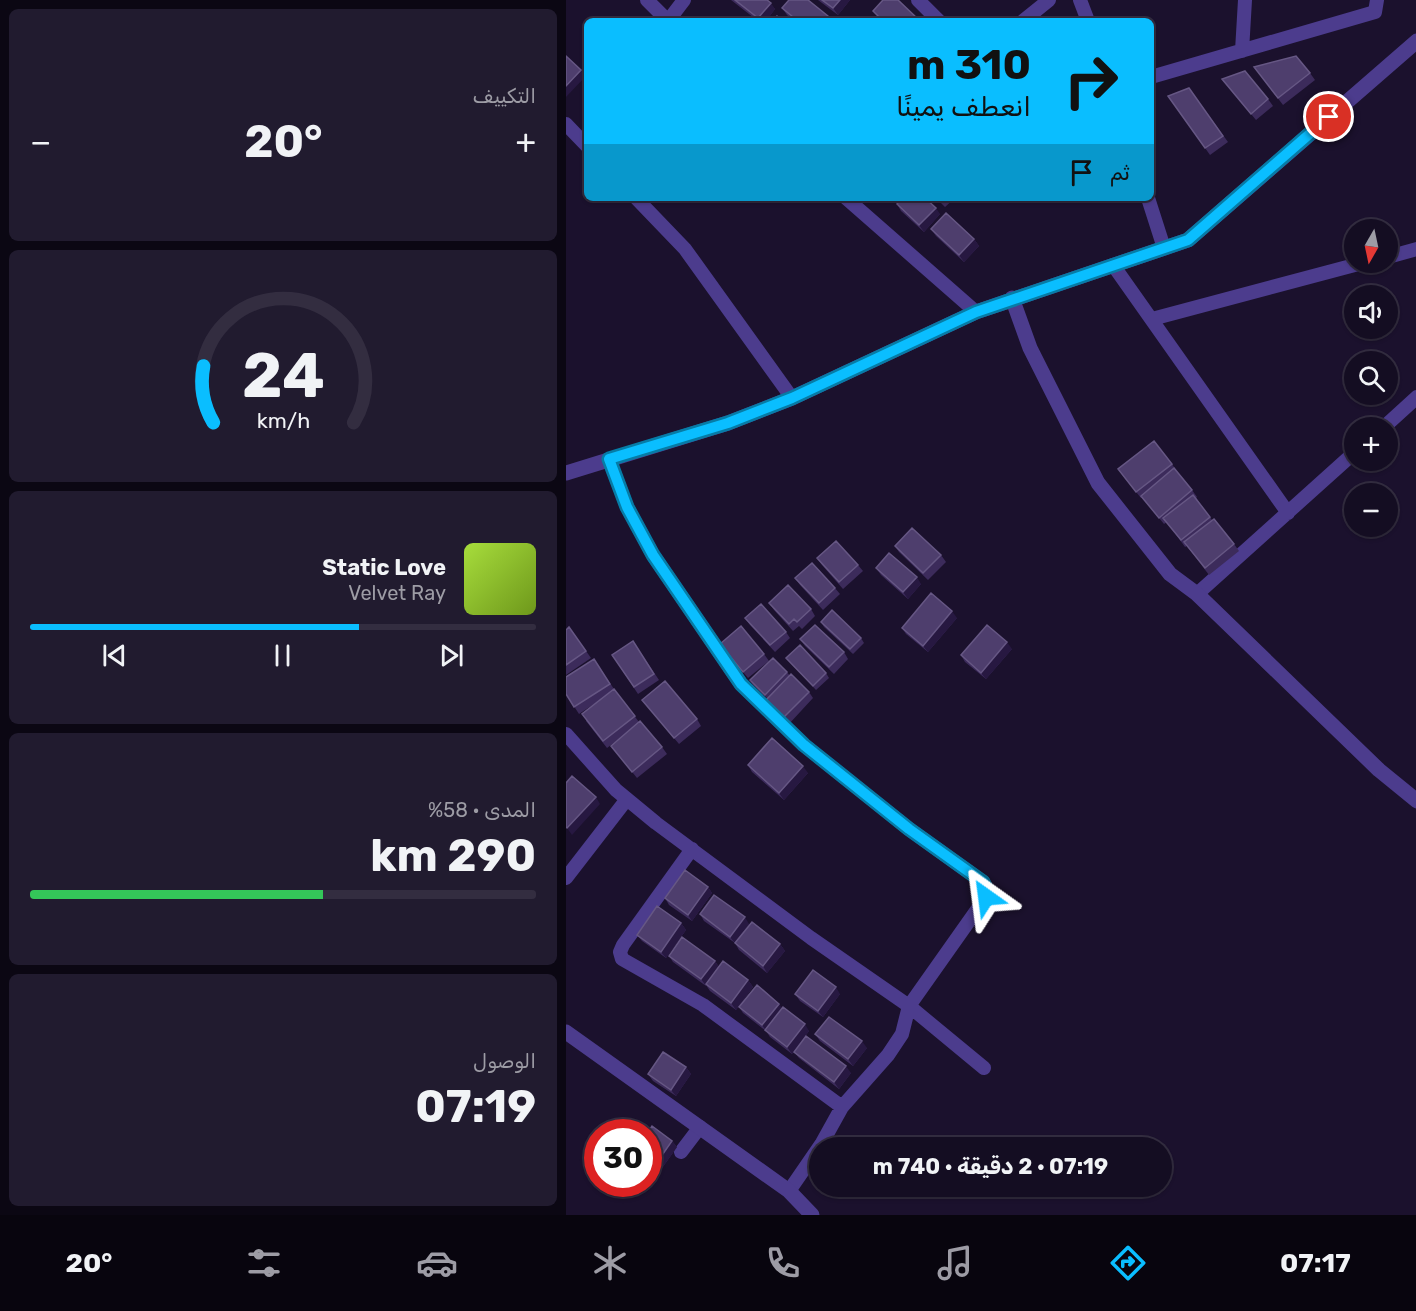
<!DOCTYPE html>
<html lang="ar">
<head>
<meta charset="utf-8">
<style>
  :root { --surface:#140d22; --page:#211b2f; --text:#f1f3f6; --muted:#9d9ca5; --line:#332d40; --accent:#0abeff }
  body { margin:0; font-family:Rubik,Cairo,sans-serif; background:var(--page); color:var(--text); direction:rtl; height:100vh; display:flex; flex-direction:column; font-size:22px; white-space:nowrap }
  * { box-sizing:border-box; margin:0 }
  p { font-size:20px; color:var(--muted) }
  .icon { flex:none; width:33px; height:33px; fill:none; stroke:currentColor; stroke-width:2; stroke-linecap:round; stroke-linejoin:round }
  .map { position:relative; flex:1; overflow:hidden; direction:ltr }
  .drawer { display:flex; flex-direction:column; gap:9px; padding:9px; background:#0b0713; width:566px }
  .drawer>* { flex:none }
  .banner { position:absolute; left:18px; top:18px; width:570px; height:183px; border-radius:9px; box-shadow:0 2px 4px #0004,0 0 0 2px var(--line); direction:rtl; background:#0abeff; color:#111; overflow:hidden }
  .needle { width:39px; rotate:189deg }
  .fabs { position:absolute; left:778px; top:219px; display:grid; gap:12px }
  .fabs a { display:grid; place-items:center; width:54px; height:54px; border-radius:50%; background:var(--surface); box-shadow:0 2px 4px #0004,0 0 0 2px var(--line); font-size:30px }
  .speed { position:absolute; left:18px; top:1119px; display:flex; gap:12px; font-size:30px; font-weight:700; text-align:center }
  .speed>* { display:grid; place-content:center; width:78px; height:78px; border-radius:50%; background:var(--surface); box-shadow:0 2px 4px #0004,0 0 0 2px var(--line); line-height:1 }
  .speed .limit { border:9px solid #d22; background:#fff; color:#111 }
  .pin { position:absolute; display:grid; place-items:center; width:51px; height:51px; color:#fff; margin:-26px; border:3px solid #fff; border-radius:50%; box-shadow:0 2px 6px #0007 }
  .me { position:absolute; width:66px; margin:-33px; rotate:329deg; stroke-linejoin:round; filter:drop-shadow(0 0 4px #0008) }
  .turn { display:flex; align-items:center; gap:21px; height:126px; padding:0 24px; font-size:27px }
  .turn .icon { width:78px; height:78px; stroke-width:2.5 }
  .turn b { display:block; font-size:42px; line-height:51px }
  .then { display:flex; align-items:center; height:57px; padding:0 24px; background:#0003; gap:12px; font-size:22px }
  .big { font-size:45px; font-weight:700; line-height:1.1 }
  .drawer .card { flex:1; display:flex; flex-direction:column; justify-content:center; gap:9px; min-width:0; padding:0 21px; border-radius:9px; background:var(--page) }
  .drawer .dial { align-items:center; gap:0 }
  .dial svg { height:156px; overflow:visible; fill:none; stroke:var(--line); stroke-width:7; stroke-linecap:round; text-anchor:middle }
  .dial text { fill:var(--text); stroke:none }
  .song { display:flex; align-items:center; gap:18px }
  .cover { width:72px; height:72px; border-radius:9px; background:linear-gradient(135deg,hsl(80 70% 55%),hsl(80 70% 35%)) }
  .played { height:6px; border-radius:3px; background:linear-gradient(90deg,var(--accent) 65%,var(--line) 65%) }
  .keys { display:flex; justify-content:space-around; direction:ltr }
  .heat { display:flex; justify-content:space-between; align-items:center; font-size:33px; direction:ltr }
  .charge { height:9px; border-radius:4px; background:linear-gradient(90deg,#34c759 58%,var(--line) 0) }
  .trip { position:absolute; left:243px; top:1137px; width:363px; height:60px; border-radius:30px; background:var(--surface); box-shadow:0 2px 4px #0004,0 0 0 2px var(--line); font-weight:700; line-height:60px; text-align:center; direction:rtl }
  .tab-bar { display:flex; height:96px; justify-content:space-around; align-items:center; background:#08050e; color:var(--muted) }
  .tab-bar .icon { width:42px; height:42px }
  .tab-bar .active { color:var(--accent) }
  .tab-bar b { font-size:27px; color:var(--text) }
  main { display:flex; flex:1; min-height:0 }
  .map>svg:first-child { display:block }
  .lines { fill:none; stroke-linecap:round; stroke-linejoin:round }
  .minor { stroke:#4c3c8d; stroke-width:14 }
  .tertiary { stroke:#4c3c8d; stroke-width:15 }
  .wall { fill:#3c2b5b }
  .shaded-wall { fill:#271841 }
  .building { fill:#4e3e6d; stroke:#665784; stroke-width:1.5 }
  .route-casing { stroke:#067ca6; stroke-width:15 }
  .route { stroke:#0abeff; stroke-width:10 }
</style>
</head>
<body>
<main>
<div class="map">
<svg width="851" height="1215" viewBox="0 0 851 1215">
  <rect width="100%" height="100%" fill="#1b112d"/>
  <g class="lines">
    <path class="minor" d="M81 0 102 21
      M352 0 373 21
      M514 0 522 21
      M102 21 118 0
      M457 21 483 0
      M676 51 679 0
      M585 77 809 12 811 0
      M0 124 21 146
      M70 198 119 249 226 398
      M280 198 410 312
      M582 198 598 248
      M822 257 851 249
      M547 265 722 513
      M586 319 800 262
      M817 428 851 397
      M631 594 789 452
      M0 734 50 790 90 823 245 938 343 1006 420 897 421 889 417 882 343 829 238 745 175 684 87 555 61 507 43 459
      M126 849 57 945 54 952 56 959 137 1005 276 1107 322 1055 336 1034 343 1006 418 1068
      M0 878 61 799
      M115 1152 134 1127
      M223 1191 256 1143 276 1107"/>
    <path class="tertiary" d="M446 298 464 348 532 483 604 574 631 594 813 770 851 801
      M0 473 162 423 226 398 410 312 622 240 851 41
      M0 1032 223 1191 246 1215"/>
  </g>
  <path class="wall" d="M165 0H201L209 9 200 21H192Z
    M252 0H284L272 15Z
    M216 8 266 21H228L221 15Z
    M688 67 744 73 749 80 717 105Z
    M656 79 702 99 707 106 690 120Z
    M623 88 662 142 644 155 602 96Z
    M370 198H389L379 207Z
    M331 204 374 214 358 232 335 211Z
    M365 229 408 239 413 246 398 262 370 236Z
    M606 464 610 470V471L626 490 631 497 630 498 646 520 668 544 673 551 643 575 621 546 619 547 601 522 598 524 576 497 575 498 557 476Z
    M329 546 375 555 380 562 362 580 333 552Z
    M251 558 292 565 297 571 277 589 256 565Z
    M310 568 355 584 342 599 315 575Z
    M229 578 269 588 274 594 257 610 234 585Z
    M203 603 245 609 249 616 236 629 233 626 227 631 208 610Z
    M179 618 220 632 224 638 209 652 184 625Z
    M391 618 362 652 340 634 336 628Z
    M255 622 295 638 298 643 287 654 258 627Z
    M3 627 25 658 0 675V630Z
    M234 639 278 652 282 659 268 674 239 646Z
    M67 641 93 680 72 694 46 655Z
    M154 644 198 654 203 661 182 678Z
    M446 649 420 679 399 662 395 655Z
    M220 658 260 673 263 678 250 690Z
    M28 659 48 689 73 722 96 747 101 754 71 778 45 746 57 736 41 748 20 721 31 702 13 714 0 694Z
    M221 672 224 676 243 692 247 698 223 724 205 707 200 700 202 699 187 685 184 680Z
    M76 700 131 719 135 726 113 744Z
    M182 765 242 773 218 800 186 772Z
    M142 887 146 893 126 921 103 905 99 898Z
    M134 914 183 924 169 943 138 921Z
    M115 923 120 930 100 958 76 941 71 935Z
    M169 943 214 944 219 951 201 973 173 950Z
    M103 956 149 961 153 967 182 980 187 987 170 1010 144 991 140 985V986L107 962Z
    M229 994H274L257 1017 234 1001Z
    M173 1007 216 1008 243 1031 226 1054 204 1037 200 1031 177 1013Z
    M249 1034 301 1048 287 1066 254 1041Z
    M228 1052 285 1073 273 1089 233 1058Z
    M120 1067 125 1074 110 1096 87 1081 82 1074Z
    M82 1132 106 1141 111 1147 89 1178 82 1173Z"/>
  <path class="shaded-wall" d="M274 0H284L272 15 267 8Z
    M205 3 209 9 200 21H195L192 18Z
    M262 16 266 21H258Z
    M15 70 20 76 0 97V86Z
    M370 208 374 214 358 232 353 225Z
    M408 239 413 246 398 262 393 255Z
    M351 577 355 584 342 599 337 592Z
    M386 611 391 618 362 652 357 646Z
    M441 642 446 649 420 679 415 673Z
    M237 766 242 773 218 800 213 793Z
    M30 797 34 804 6 835 1 828Z
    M142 887 146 893 126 921 122 915Z
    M179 917 183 924 169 943 164 937Z
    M115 923 120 930 100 958 95 952Z
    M214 944 219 951 201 973 197 966Z
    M149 961 153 967 140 986 135 979Z
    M182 980 187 987 170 1010 165 1003Z
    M270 987 274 994 257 1017 252 1011Z
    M213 1004 218 1010 201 1032 196 1025Z
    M239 1024 243 1031 226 1054 221 1047Z
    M296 1041 301 1048 287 1066 282 1059Z
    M280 1066 285 1073 273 1089 268 1082Z
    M120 1067 125 1074 110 1096 105 1090Z
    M106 1141 111 1147 89 1178 85 1171Z"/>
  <path class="building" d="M169 0H201L205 3 192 18Z
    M223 0H242L262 16 258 21H232L216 8Z
    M256 0H274L267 8Z
    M317 0H332L353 20 352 21H317L307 11Z
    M211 16 218 21H207Z
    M0 56 15 70 0 86Z
    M730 56 744 73 712 98 688 67Z
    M679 71 702 99 685 114 656 79Z
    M623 88 657 136 639 148 602 96Z
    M336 198H359L370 208 353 225 331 204Z
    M380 213 408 239 393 255 365 229Z
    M588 441 606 464 570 492 552 469Z
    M608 468 626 490 593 518 575 496Z
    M627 495 644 517 615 540 597 518Z
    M648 519 668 544 639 568 618 542Z
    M346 528 375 555 357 573 329 546Z
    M270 541 292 565 273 582 251 558Z
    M323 553 351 577 337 592 310 568Z
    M246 563 269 588 253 603 229 578Z
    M222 585 245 609 231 622 228 619 223 624 203 603Z
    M365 593 386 611 357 646 336 628Z
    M195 604 220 632 204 645 179 618Z
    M266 610 295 638 284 649 255 622Z
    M249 625 278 652 263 667 234 639Z
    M421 625 441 642 415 673 395 655Z
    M175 626 198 654 177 672 154 644Z
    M3 627 20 651 0 665V630Z
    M67 641 88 674 68 687 46 655Z
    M234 645 260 673 247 686 220 658Z
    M207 658 221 672 199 695 184 680Z
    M28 659 44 684 8 707 0 694V677Z
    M225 674 243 692 218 717 200 700Z
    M99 681 131 719 108 738 76 700Z
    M48 689 69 716 37 741 16 714Z
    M74 721 96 747 66 772 45 746Z
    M206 738 237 766 213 793 182 765Z
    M6 776 30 797 1 828 0 827V783Z
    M119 870 142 887 122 915 99 898Z
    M148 895 179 917 164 937 134 914Z
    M91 906 115 923 95 952 71 935Z
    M186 922 214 944 197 966 169 943Z
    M116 937 149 961 135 979 103 956Z
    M157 961 182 980 165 1003 140 984Z
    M247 970 270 987 252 1011 229 994Z
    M191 985 213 1004 196 1025 173 1007Z
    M217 1007 239 1024 221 1047 199 1030Z
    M263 1017 296 1041 282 1059 249 1034Z
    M240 1036 280 1066 268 1082 228 1052Z
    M97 1052 120 1067 105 1090 82 1074Z
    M86 1126 106 1141 85 1171 82 1170V1132Z"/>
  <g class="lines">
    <g class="route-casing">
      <path id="route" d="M420 897 421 890 417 882 343 829 238 745 175 684 87 555 61 507 43 459 162 423 226 398 410 312 622 240 763 117"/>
    </g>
    <use href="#route" class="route"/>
  </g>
</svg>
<div class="fabs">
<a><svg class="needle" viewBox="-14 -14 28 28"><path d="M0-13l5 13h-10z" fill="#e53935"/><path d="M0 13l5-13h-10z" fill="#9d9ca5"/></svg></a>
<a><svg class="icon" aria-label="sound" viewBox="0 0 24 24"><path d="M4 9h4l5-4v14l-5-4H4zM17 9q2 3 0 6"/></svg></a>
<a><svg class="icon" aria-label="search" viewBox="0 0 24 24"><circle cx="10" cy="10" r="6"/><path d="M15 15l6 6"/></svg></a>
<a>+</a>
<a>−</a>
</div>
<div class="speed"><div class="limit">30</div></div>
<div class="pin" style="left:763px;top:117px;background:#d93025"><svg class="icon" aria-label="arrive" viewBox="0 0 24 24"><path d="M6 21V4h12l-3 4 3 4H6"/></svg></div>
<svg class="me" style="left:420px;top:897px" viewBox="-20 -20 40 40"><path d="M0-17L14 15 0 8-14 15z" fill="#0abeff" stroke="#fff" stroke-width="4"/></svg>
<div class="trip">07:19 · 2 دقيقة · 740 m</div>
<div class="banner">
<div class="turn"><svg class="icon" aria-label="right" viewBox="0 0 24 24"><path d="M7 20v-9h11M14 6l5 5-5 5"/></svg><div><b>310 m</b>انعطف يمينًا</div></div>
<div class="then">ثم<svg class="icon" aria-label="arrive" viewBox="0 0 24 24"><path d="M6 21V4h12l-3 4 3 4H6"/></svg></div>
</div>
</div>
<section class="drawer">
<div class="card"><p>التكييف</p>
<div class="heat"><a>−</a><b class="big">20°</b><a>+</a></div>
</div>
<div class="card dial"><svg viewBox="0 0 100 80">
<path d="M14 69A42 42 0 1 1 86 69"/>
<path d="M14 69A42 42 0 0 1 9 40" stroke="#0abeff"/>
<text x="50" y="56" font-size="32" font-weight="700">24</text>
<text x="50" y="72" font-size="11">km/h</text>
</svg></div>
<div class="card">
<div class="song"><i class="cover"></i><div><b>Static Love</b><p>Velvet Ray</p></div></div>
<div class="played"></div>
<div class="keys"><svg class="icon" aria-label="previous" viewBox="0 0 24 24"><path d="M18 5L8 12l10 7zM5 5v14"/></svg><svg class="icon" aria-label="pause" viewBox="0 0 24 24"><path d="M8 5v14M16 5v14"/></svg><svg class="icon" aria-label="next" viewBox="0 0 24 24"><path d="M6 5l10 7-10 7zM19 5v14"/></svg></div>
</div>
<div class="card"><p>المدى · 58%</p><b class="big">290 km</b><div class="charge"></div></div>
<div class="card"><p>الوصول</p><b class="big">07:19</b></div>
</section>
</main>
<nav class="tab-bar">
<b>07:17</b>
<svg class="icon active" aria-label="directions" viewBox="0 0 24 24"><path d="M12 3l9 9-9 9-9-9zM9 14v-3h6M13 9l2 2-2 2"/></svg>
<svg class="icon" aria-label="music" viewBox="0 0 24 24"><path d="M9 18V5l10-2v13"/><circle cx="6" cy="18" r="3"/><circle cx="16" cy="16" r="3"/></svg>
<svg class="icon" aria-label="phone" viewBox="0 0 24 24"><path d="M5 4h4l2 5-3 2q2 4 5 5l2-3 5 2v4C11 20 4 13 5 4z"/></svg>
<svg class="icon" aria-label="climate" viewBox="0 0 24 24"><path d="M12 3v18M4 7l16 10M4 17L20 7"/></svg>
<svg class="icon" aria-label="car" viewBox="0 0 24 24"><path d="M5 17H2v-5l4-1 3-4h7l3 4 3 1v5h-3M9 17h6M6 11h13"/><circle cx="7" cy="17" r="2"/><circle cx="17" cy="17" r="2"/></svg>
<svg class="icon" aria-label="filters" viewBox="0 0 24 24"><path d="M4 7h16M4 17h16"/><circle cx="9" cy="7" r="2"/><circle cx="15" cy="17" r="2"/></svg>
<b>20°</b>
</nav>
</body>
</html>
